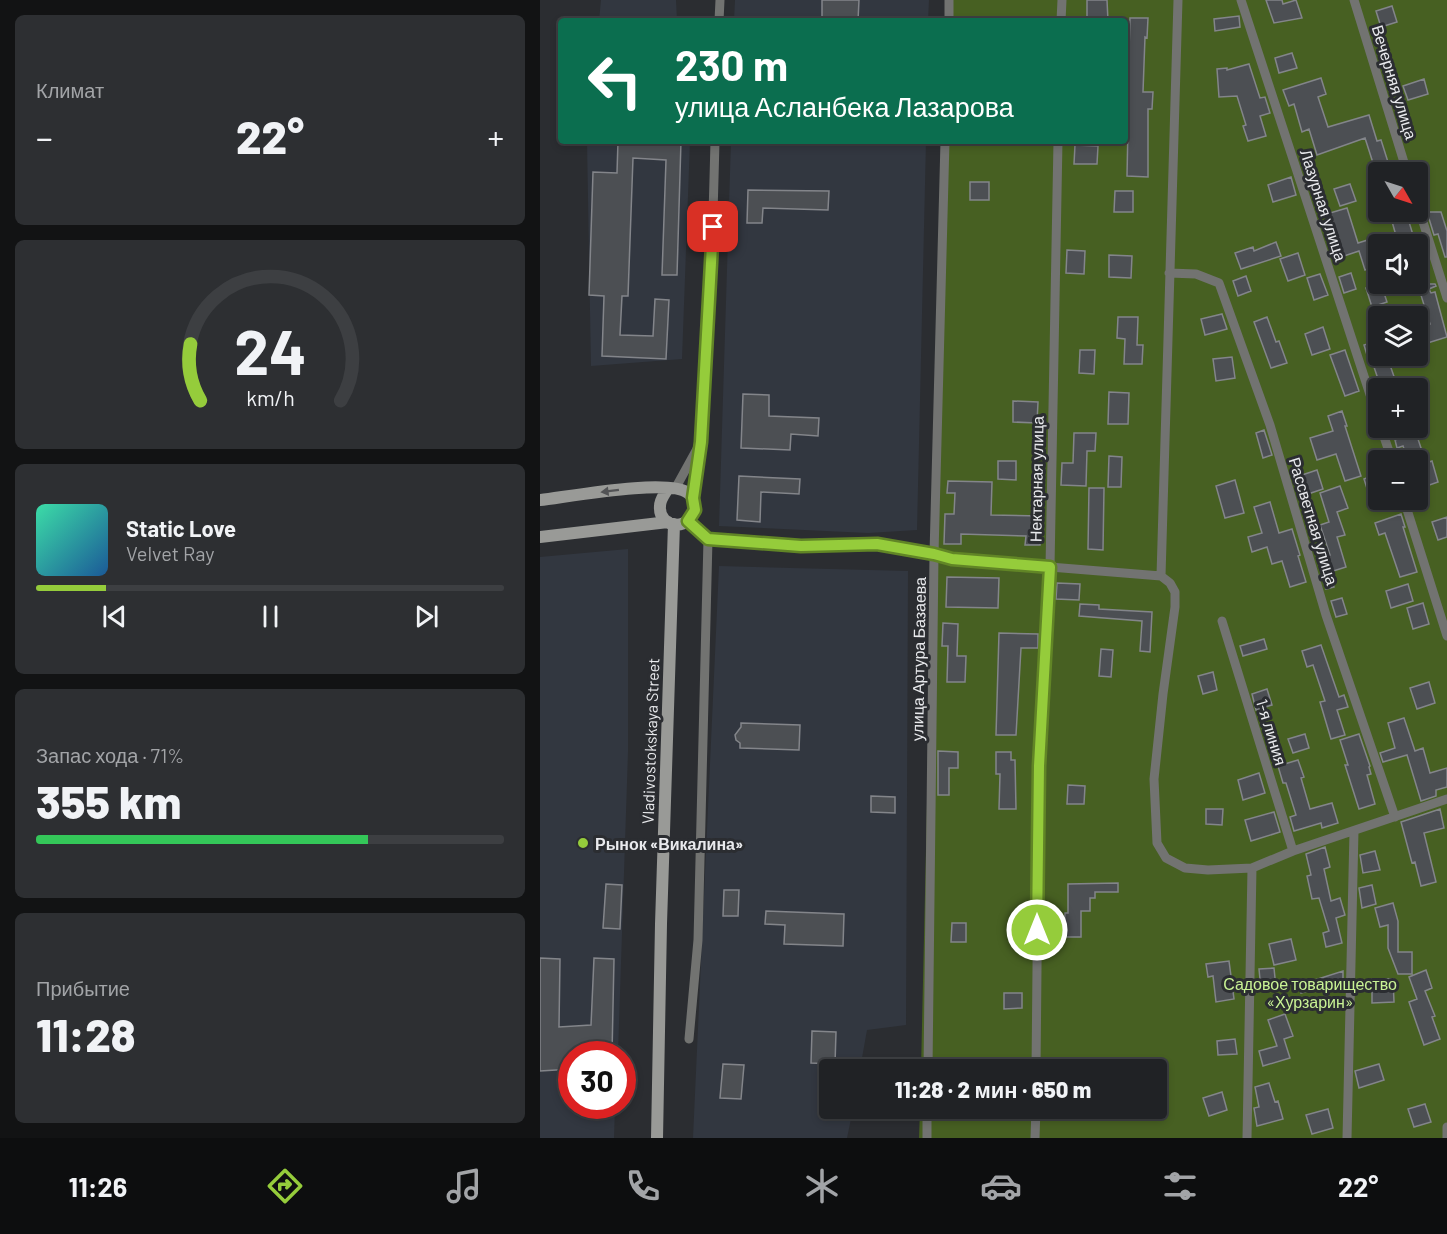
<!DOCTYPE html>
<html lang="ru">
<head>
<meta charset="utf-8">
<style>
  :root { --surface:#202225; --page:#2d2f32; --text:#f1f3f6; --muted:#a2a4a7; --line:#3d3f42; --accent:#95cc3b }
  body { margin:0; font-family:Barlow,sans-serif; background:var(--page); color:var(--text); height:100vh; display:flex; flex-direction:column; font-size:22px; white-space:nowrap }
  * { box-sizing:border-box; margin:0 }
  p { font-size:20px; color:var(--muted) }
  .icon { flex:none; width:33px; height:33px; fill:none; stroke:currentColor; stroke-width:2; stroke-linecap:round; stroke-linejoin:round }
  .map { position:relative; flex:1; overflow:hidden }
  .details { display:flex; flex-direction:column; gap:15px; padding:15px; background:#121314; width:540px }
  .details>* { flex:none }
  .hud { position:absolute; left:18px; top:18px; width:570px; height:126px; border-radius:6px; box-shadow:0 3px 9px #0003,0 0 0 2px var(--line); background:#0b6e4f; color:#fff; overflow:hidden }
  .needle { width:39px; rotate:129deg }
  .buttons { position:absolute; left:828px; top:162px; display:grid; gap:12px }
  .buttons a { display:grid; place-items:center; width:60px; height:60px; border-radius:6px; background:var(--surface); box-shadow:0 3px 9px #0003,0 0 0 2px var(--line); font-size:30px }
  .speed { position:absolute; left:18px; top:1041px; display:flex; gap:12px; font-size:30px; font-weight:700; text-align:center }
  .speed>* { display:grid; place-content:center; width:78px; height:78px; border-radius:50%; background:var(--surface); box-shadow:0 3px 9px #0003,0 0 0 2px var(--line); line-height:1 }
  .speed .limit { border:9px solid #d22; background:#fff; color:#111 }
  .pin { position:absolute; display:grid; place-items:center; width:51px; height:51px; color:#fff; margin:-26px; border-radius:12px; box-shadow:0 3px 9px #0006 }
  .me { position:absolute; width:66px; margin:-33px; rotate:0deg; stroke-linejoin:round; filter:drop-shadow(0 0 4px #0008) }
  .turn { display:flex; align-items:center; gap:21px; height:126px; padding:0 18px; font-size:27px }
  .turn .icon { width:78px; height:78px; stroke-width:2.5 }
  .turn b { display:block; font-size:42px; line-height:51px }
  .big { font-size:45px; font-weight:800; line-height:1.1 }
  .details .tile { flex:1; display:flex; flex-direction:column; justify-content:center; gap:9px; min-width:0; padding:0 21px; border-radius:9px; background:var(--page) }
  .details .dial { align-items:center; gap:0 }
  .dial svg { height:156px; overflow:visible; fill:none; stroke:var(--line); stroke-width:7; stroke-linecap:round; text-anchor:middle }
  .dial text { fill:var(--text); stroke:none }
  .song { display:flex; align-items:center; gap:18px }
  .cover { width:72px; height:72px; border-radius:9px; background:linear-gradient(135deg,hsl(160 70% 55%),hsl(210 70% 35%)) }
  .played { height:6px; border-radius:3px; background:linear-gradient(90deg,var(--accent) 15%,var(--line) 15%) }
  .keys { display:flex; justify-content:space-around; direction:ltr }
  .heat { display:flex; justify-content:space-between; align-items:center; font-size:33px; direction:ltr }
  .charge { height:9px; border-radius:4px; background:linear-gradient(90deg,#34c759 71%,var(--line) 0) }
  .trip { position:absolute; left:279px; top:1059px; width:348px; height:60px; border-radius:6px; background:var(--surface); box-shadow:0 3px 9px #0003,0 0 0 2px var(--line); font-weight:800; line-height:60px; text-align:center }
  .dock { display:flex; height:96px; justify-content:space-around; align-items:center; background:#0d0e0f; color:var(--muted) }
  .dock .icon { width:42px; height:42px }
  .dock .active { color:var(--accent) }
  .dock b { font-size:27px; color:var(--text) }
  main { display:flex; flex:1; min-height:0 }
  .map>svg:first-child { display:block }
  .built { fill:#323740 }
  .green { fill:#476022; fill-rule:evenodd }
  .building { fill:#4c4f53; stroke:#83858a; stroke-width:1.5 }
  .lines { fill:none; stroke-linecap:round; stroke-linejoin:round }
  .minor { stroke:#727371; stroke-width:9 }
  .secondary { stroke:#999a97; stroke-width:12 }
  .oneway { fill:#525355 }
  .route-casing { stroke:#618526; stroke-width:15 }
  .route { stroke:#95cc3b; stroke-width:10 }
  .poi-dot { fill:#95cc3b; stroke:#2b2d31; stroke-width:2 }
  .labels { text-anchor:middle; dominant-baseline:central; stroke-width:6; stroke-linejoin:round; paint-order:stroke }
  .street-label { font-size:16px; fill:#e9eaed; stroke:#2b2d31 }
  .poi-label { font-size:16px; font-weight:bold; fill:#e9eaed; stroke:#2b2d31; text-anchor:start }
  .park-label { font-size:16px; fill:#c9f395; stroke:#2b2d31 }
</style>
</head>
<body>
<main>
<section class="details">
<div class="tile"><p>Климат</p>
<div class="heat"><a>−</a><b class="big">22°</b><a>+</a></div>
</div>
<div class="tile dial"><svg viewBox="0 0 100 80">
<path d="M14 69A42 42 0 1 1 86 69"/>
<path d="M14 69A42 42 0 0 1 9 40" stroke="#95cc3b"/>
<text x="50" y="56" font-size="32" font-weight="700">24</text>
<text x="50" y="72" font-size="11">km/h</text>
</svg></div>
<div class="tile">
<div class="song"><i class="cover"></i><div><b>Static Love</b><p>Velvet Ray</p></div></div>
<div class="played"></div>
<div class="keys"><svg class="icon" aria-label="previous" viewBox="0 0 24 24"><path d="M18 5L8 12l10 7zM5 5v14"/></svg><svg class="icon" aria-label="pause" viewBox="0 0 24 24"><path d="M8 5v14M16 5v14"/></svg><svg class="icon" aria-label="next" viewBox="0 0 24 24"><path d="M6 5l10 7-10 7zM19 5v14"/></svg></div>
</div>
<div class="tile"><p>Запас хода · 71%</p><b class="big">355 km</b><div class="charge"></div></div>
<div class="tile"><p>Прибытие</p><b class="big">11:28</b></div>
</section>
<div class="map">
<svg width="907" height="1138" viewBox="0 0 907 1138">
  <rect width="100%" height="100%" fill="#2b2d31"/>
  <path class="built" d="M61 0H136L137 21H59Z
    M195 0H389L388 21H194Z
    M47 141H150L142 359 51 366Z
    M191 141H386L377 530 328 533 179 526Z
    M88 549V752L78 1054H32V1106H75L74 1138H0V557Z
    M179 566 368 571 366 1025 327 1030 320 1069 290 1070V1108L313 1109 307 1138H153Z"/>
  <path class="green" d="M406 0H907V1138H379L380 1109 616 1108V1070L381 1069 402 141H585V21H405ZM838 172H878V212H838ZM838 244H878V284H838ZM838 316H878V356H838ZM838 388H878V428H838ZM838 460H878V500H838Z"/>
  <path class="building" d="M282 0H319L318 21H282Z
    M547 0H567L568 21H547Z
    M726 0H742L743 4 756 0 762 18 734 23Z
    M852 6 857 22 841 27 836 11Z
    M699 16 700 27 675 31 674 19Z
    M590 18H608L607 38 605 37 603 92H613L612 109H608V177L587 176 589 78H585V50H589Z
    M752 53 757 68 739 73 735 58Z
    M709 64 720 98 725 97 730 113 720 116 726 136 708 141 703 126 706 125 697 96 679 97 677 69 687 68V70Z
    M781 78 786 94 778 97 788 127 829 115 837 141 841 140 848 162 834 166 825 138 777 155 769 129 762 132 754 104 749 106 743 90Z
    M884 79 888 94 868 100 863 86Z
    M78 141H141L137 275H122L126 160 93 158 88 296H82L80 335 113 336 115 299 129 300 126 359 62 356 64 296 49 295 53 172 77 173Z
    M535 145 558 146 557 164H534Z
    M751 177 756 195 733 202 728 185Z
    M430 182H449V200H430Z
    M810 184 816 201 800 206 794 189Z
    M208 190 289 191 288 210 223 208 222 223H207Z
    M575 191H593V212H574Z
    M807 208 818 243 834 238 838 253V265L825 270 819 251 795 259 791 246 799 243 790 213Z
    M835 212H866L873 235 857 239 851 218 839 222Z
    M887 212H901L907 231V257H905L898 234 894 235Z
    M736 242 741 256 701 269 695 253 713 247 714 251Z
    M527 250 545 251 544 274 526 273Z
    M758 253 765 275 748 281 740 259Z
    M569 255 592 256 591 278 569 277Z
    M811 273 816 289 804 293 799 277Z
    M884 273 887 284H895L896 286 889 289 891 293 895 292 907 337 881 345 878 328 890 324 880 292 875 293 872 284H878V275Z
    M780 274 788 295 774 300 767 278Z
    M706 276 711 291 698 296 693 281Z
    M841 284 847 302 832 307 826 288Z
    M682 314 687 329 665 335 661 319Z
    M578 317H598L597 345H603L602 364H584L585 339 577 338Z
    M727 317 736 342 739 341 747 363 731 368 714 322Z
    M783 327 790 349 772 355 765 334Z
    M838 341V356H844L847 366 850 365 858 388H841L833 364 830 365 824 345Z
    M540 350H555L554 374 539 373Z
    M805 350 819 391 805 396 790 355Z
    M692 357 695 378 676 381 673 359Z
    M569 392 589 393 588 424H568Z
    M203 394 229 395V416L279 418 278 436 251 434 250 450 201 448Z
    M473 401 498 402 497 423 473 422Z
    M802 411 807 426H805L821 476 805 481 796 454 777 460 770 438 793 431 788 416Z
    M724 430 732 455 723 458 716 433Z
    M534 433H556L555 451H547L546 486 521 485 522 463H533Z
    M876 433 886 463 892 461 898 482 878 489V460H868L863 446 857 448 855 440Z
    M569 456 582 457 581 487H568Z
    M458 461H476V480L458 479Z
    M777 470 783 489 765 495 759 476Z
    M837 474 838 495 830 498 824 479Z
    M199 476 260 479 259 494 221 492 220 522 197 520Z
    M695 480 704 513 685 518 676 486Z
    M408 481 452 482 451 515 501 516 500 545H485L486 536 421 534V544H404L405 514H414L415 493H407Z
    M800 486 808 508 797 512 805 535 797 537 806 567 790 572 794 587 786 589 778 559 790 555 780 525 789 522 780 493Z
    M549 488H564L563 550 548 549Z
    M730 502 739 533 752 529 760 555 758 556 766 582 750 587 742 561 732 564 727 547 712 552 708 537 722 533 714 507Z
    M861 514 865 527H863L877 572 860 577 845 533 839 535 835 523Z
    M907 517V537L898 540 892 522Z
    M407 577 459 578 458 608 406 607Z
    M517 583 540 584 539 600 516 599Z
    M868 584 873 601 851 608 846 591Z
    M802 598 807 614 796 617 791 601Z
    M883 603 889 624 873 629 867 608Z
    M540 604 559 605V609L612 612 610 652 600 651 602 621 539 616Z
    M403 623 418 624 417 656H426L425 682H407L408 646H402Z
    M459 633 498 634V648H481L476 735H456Z
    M724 639 727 649 703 656 700 646Z
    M781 645 799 697 804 695 808 707 797 710 805 735 791 739 780 702 785 701 773 665 767 667 762 651Z
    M561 649 573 650 571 677 559 676Z
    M673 672 677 690 663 694 658 676Z
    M889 682 895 703 877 709 870 688Z
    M727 689 732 705 716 710 712 694Z
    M864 718 875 751 883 748 890 773 907 768V787L896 790V796L881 801 867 755 843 762 840 753 855 748 848 723Z
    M201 723 260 725 259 750 200 748V743L196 740 195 735 201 727Z
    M765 734 769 748 753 753 748 739Z
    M819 734 830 766 829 767 831 774 827 775 835 804 819 809 805 765H808L800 740Z
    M398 751 418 752V768H409V795H398Z
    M456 752H471V760H475L476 809H459L460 774H456Z
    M758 760 764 777 761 778 770 809 792 803 798 823 782 828 781 823 754 831 750 817 756 815 746 783H743L738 766Z
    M719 773 725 793 703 800 698 780Z
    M528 785 545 786 544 804H527Z
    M331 796 355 797V813L331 812Z
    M666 809H683L682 825 666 824Z
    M900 809 904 828 884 833 896 882 881 886 875 862 872 863 861 822Z
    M734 812 740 832 711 841 705 820Z
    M785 847 790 867 784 869 791 901 800 898 805 915 796 918 802 943 786 947 783 933 789 931 779 898 772 899 767 876 771 875 766 854Z
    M835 851 840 870 823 873 820 855Z
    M578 883V892H555V898H550V911H541V937H524L525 913H528V884Z
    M66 884 82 885 80 929 63 928Z
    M832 885 836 904 822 908 819 888Z
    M184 890H199L198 916H183Z
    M853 903 858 921V952H872V974H858L848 948V925L840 927 835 908Z
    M226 911 304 914 303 946 244 944 245 925 225 924Z
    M412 923H426V942H411Z
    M751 939 756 960 734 965 729 944Z
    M0 958 20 959 19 1027 51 1025 54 958 74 959 72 1054H32V1069L0 1071Z
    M689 961 694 999 676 1002 673 976 668 977 666 964Z
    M734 968 736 988 721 990 719 969Z
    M886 970 892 988 885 991 895 1016 892 1017 900 1039 884 1045 869 1002 877 999 869 977Z
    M803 971V980L761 993 759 985Z
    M832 979H853L854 1002 832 1003Z
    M464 993H482V1008L464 1009Z
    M745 1014 753 1036 744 1039 750 1058 723 1066 719 1051 737 1046 728 1020Z
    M272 1031 296 1032 295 1064 271 1063Z
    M695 1039 697 1054 678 1055 677 1041Z
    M183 1064 204 1065 201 1099 180 1098Z
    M839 1064 844 1080 819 1088 815 1071Z
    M729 1083 735 1102 738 1101 743 1119 717 1126 714 1108 719 1107 715 1087Z
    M682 1092 687 1110 669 1116 663 1098Z
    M885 1104 891 1122 874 1127 868 1109Z
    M788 1109 793 1128 772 1134 766 1115Z"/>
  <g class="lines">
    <path class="minor" d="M701 0 838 419
      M814 0 867 172
      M179 21 180 0
      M409 21V0
      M521 21 522 0
      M878 206 907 298
      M629 273 656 274 679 283 730 425 786 615 855 817
      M841 428 852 460
      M135 489 157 449
      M153 498C169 380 172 260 175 141
      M864 500 907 636
      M149 521 168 539 261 546 337 544 394 554 412 559 621 576 630 583 635 592V607L623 694 614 779 617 843 626 858 645 868 668 870 712 868 753 851 907 799
      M621 576 638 0
      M682 621 753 851
      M149 1039 158 940 168 539
      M388 1070 394 554 405 141
      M496 1070 499 766 510 567 518 141
      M387 1138V1108
      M495 1138 496 1108
      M707 1138 712 868
      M807 1138 814 831
      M907 1138V1127"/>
    <path class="secondary" d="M0 500C27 497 129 478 148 493 152 496 154 500 155 505 154 532 118 530 120 506 120 499 125 494 128 488
      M0 537 128 522
      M117 1138 121 924 134 524"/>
  </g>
  <defs><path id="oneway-solid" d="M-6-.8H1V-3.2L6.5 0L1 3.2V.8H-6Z" transform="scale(1.5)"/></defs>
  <use class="oneway" href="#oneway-solid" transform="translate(70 491) rotate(173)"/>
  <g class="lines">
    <g class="route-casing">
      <path id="route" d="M173 227 161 442 153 498 155 510 148 521 168 539 261 546 337 544 394 554 412 559 510 567 499 766 497 930"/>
    </g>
    <use href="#route" class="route"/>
  </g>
  <circle class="poi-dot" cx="43" cy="843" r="6"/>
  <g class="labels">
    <g class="street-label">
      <text transform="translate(855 82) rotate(73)">Вечерняя улица</text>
      <text transform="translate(784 205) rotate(72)">Лазурная улица</text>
      <text transform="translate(496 479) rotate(-89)">Нектарная улица</text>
      <text transform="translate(774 521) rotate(73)">Рассветная улица</text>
      <text transform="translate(378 659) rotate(-89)">улица Артура Базаева</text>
      <text transform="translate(732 732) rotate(73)">1-я линия</text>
      <text transform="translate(110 741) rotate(-88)">Vladivostokskaya Street</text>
    </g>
    <g class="poi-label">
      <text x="55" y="843">Рынок «Викалина»</text>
    </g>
    <g class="park-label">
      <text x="770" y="983">Садовое товарищество<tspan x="770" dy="18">«Хурзарин»</tspan></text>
    </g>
  </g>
</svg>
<div class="buttons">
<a><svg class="needle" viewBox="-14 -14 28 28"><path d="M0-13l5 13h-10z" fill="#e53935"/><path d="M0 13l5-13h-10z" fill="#a2a4a7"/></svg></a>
<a><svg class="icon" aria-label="sound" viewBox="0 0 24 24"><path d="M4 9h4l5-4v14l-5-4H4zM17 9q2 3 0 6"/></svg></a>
<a><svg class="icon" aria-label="layers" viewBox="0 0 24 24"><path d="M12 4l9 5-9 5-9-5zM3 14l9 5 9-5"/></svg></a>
<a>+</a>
<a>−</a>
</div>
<div class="speed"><div class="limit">30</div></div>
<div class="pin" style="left:173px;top:227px;background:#d93025"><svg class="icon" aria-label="arrive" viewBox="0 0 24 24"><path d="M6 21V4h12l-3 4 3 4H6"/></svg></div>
<svg class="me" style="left:497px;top:930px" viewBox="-20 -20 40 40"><circle r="17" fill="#95cc3b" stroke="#fff" stroke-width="3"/><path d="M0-11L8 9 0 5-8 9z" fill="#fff"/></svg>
<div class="trip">11:28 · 2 мин · 650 m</div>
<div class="hud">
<div class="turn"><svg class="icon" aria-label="left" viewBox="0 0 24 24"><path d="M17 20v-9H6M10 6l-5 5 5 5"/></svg><div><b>230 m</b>улица Асланбека Лазарова</div></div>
</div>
</div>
</main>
<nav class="dock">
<b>11:26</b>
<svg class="icon active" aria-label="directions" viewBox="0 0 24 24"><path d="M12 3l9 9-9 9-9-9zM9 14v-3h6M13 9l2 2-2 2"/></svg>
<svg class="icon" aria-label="music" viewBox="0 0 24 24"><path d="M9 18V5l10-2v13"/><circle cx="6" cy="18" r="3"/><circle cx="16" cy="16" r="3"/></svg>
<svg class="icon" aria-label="phone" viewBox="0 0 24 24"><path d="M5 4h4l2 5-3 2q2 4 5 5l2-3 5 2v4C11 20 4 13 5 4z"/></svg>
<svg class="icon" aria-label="climate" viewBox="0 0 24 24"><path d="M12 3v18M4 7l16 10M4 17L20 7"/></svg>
<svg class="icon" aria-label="car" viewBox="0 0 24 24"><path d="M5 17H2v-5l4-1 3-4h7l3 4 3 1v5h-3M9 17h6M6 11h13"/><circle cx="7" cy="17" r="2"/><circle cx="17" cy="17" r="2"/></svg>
<svg class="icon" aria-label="filters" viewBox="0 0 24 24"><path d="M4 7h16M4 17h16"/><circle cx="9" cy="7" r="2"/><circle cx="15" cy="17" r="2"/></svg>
<b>22°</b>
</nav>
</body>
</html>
